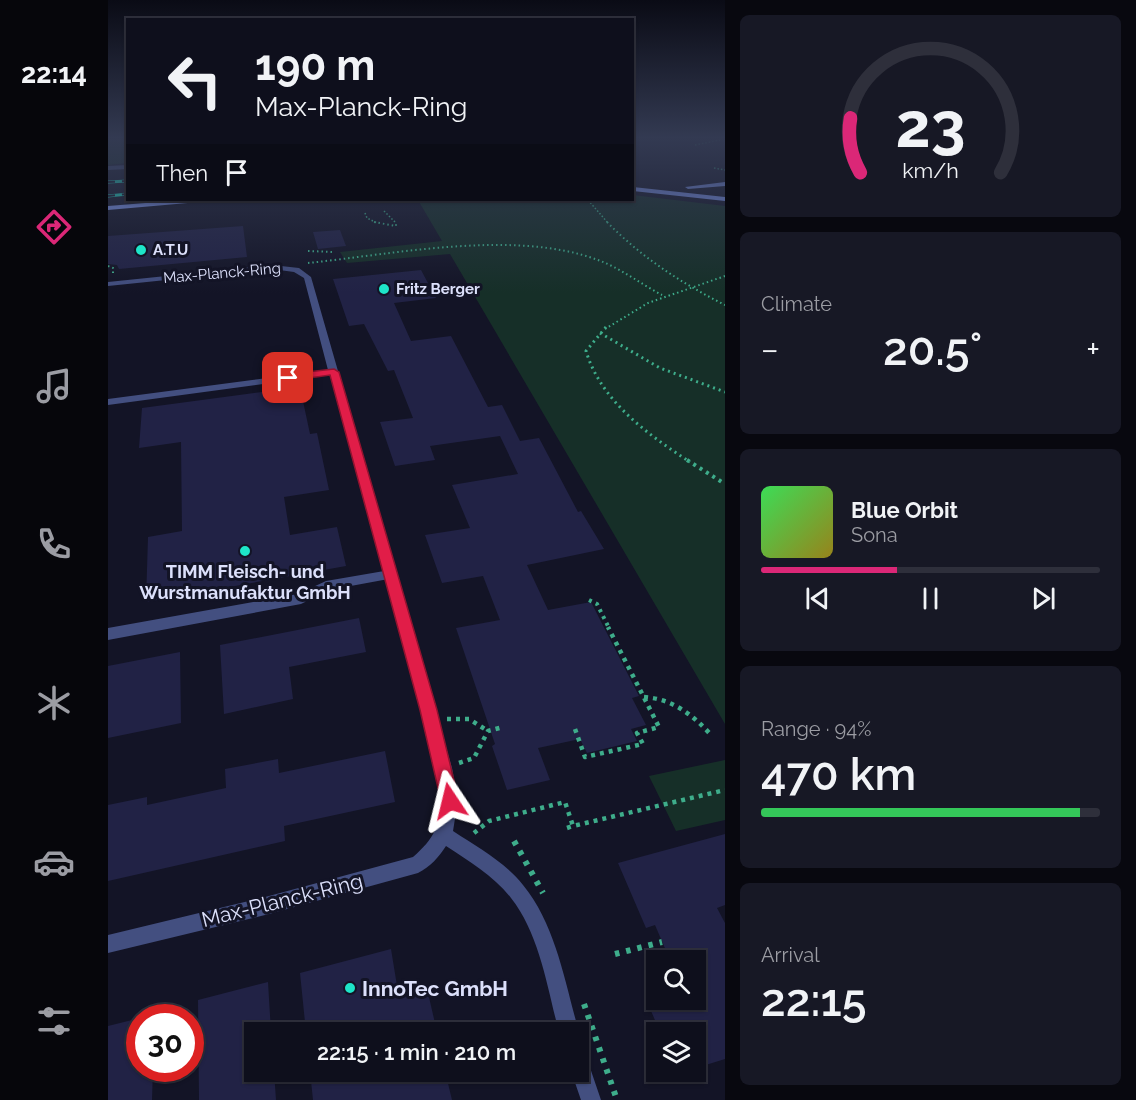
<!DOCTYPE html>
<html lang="en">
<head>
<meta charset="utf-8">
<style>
  :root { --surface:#0e0f1c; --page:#171825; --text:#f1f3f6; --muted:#9b9ca3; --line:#2e2f3b; --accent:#db2777 }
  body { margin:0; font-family:Raleway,sans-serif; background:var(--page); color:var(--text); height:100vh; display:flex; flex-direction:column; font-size:22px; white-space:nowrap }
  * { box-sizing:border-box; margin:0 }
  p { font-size:20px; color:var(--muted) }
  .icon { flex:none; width:33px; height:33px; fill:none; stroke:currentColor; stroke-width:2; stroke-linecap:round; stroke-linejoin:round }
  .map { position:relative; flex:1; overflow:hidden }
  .details { display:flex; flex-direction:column; gap:15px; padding:15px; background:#08080f; width:411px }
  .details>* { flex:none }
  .hud { position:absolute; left:18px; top:18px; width:508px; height:183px; border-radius:0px; box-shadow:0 2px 4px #0004,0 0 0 2px var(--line); background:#0e0f1c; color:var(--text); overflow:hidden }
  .tools { position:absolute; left:538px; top:950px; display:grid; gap:12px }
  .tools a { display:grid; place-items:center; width:60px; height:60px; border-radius:0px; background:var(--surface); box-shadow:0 2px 4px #0004,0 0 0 2px var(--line); font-size:30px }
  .speed { position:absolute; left:18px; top:1004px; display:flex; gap:12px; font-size:30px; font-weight:700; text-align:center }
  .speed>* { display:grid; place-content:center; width:78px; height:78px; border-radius:50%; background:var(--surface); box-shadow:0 2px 4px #0004,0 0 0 2px var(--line); line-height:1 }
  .speed .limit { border:9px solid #d22; background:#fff; color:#111 }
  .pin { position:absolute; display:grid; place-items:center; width:51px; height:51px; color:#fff; margin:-26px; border-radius:12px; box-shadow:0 3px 9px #0006 }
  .me { position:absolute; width:66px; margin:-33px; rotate:350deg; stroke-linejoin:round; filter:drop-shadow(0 0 4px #0008) }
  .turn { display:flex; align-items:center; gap:21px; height:126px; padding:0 30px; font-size:27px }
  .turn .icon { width:78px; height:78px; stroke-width:2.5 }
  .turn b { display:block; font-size:42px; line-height:51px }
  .then { display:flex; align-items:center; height:57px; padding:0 30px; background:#0003; gap:12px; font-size:22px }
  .big { font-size:45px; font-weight:600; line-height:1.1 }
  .details .tile { flex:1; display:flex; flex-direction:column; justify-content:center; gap:9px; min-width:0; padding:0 21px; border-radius:9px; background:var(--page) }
  .details .dial { align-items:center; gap:0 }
  .dial svg { height:156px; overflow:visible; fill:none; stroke:var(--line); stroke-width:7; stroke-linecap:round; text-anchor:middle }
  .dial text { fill:var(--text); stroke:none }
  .song { display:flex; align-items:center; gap:18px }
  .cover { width:72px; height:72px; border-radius:9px; background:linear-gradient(135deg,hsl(130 70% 55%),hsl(50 70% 35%)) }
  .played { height:6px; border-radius:3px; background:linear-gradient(90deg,var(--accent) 40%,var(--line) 40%) }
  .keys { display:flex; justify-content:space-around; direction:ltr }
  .heat { display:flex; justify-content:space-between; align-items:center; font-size:33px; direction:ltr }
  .charge { height:9px; border-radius:4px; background:linear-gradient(90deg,#34c759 94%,var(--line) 0) }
  .trip { position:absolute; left:136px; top:1022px; width:345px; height:60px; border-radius:0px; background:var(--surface); box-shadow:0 2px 4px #0004,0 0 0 2px var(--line); font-weight:600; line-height:60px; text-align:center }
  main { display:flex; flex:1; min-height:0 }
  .tab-bar { display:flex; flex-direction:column; width:108px; justify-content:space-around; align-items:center; background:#06060b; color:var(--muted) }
  .tab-bar .icon { width:42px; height:42px }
  .tab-bar .selected { color:var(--accent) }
  .tab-bar b { font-size:27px; color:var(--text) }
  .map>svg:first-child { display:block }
  .green { fill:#162f28 }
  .building { fill:#212245 }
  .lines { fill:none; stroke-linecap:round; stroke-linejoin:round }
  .path-far5 { stroke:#3ead8b; stroke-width:1.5; stroke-dasharray:1.5 2; stroke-linecap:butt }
  .path-far4 { stroke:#3ead8b; stroke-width:2; stroke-dasharray:1.5 3; stroke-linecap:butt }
  .path-far3 { stroke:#3ead8b; stroke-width:3; stroke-dasharray:2 4; stroke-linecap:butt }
  .path-far2 { stroke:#3ead8b; stroke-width:4; stroke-dasharray:3 4.5; stroke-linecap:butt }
  .path-far1 { stroke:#3ead8b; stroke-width:4.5; stroke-dasharray:4 5; stroke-linecap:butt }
  .path { stroke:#3ead8b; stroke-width:6; stroke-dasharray:4.5 7; stroke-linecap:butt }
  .lane { fill:#434f80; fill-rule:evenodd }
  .street { fill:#434f80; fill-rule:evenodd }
  .secondary { fill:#7e97f0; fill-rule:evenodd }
  .rail-casing { stroke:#1ee5c9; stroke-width:3 }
  .rail { stroke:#131426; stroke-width:2; stroke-dasharray:7; stroke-linecap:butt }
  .route { fill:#e11d48; stroke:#92132f; stroke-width:1.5 }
  .poi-dot { fill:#1ee5c9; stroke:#131426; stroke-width:2 }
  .labels { text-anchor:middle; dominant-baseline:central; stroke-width:6; stroke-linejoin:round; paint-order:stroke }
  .far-poi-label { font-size:15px; font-weight:bold; fill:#dce0fb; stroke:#131426; text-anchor:start }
  .far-street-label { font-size:15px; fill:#dce0fb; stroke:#131426 }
  .poi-label { font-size:18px; font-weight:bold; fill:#dce0fb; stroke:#131426 }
  .near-street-label { font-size:21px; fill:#dce0fb; stroke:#131426 }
  .near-poi-label { font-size:21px; font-weight:bold; fill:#dce0fb; stroke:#131426; text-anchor:start }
</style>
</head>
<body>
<main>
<nav class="tab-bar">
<b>22:14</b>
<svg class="icon selected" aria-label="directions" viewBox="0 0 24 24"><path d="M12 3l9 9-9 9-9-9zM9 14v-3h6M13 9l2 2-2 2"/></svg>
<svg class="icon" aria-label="music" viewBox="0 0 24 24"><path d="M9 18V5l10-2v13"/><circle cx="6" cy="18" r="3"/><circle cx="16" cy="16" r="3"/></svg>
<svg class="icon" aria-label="phone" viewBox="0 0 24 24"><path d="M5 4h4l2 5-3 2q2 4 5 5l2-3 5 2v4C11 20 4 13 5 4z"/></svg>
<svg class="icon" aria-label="climate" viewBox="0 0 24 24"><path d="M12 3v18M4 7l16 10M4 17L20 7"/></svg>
<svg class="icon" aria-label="car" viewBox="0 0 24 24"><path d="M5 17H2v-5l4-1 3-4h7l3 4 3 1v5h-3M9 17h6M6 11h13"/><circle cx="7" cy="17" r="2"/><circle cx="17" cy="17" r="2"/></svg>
<svg class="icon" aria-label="filters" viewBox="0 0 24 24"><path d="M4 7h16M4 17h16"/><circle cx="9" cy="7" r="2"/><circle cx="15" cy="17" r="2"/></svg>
</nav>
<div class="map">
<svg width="617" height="1100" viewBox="0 0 617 1100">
  <rect width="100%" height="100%" fill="#131426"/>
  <path class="green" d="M0 139H19V163L0 165Z
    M525 195 617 206V724L342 254 239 263 232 252 334 241 310 200H525Z
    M617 760V820L568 831 541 776Z"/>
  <path class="building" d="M135 226 139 257 11 269 9 265 0 264V236Z
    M232 230 238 246 210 249 205 232Z
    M313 270 328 298 286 303 303 341 343 336 380 407 394 405 412 441 431 438 470 512 473 511 496 549 419 565 440 610 483 602 531 696 524 698 538 725 523 729 529 741 479 753 472 739 430 748 442 780 399 790 384 746 387 744 348 628 392 620 375 576 334 583 317 535 362 528 344 485 410 474 392 436 322 446 327 460 287 466 272 422 305 418 286 370 280 371 256 324 241 326 225 279Z
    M192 387 202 434 209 433 221 490 176 497 182 535 229 527 238 566 38 602 40 537 74 531 73 442 31 448 34 408Z
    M251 618 258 652 181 667 185 699 116 714 112 645Z
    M72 652 73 723 0 738V666Z
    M277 751 287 802 176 826 177 841 0 881V805L39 797V805L118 788 117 769 170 759 171 773Z
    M617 834V905L609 908 617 923V1059L588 1068V1032H552L538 999H588V960H562L547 925 538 928 510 863Z
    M283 949 290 992 318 984 329 1032H198L192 973Z
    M160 982 163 1032H147V1071H166L168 1100H91L90 1000Z
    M32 1018V1068H45L44 1100H0V1026Z
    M202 1071H337L344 1100H205Z"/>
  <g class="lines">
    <path class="path-far5" d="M587 145 612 140
      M606 168 617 170
      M480 200 500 223
      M276 211 288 223
      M257 213 259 218 269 223"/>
    <path class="path-far4" d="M266 222 288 226V222
      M499 222C533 257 573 283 617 305
      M200 251 225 252
      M200 263C287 254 407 229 490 260 512 268 533 284 554 295
      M0 266 5 268V273
      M497 329 540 303 617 276"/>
    <path class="path-far3" d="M498 327 478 351C493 401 539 434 582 462
      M492 333 552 368 617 392"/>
    <path class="path-far2" d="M579 460 617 484
      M481 600 489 604 501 628"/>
    <path class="path-far1" d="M536 697C565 699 585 715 604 736
      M339 719H361L380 731
      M467 729 477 757 535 744 529 733 551 727 500 627
      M351 763 366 758 380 731 395 727
      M459 828 465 826
      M366 833 381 821 457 802 465 826 617 790"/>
    <path class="path" d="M406 841 435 893
      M507 954 554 942
      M476 1004 509 1100"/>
    <path class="lane" d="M282 570 286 572 288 575 286 578 221 590 193 604 0 640V628L190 594 218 581Z"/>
    <path class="street" d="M20 165V169L0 170V166Z
      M164 265 191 268 203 277 344 768 350 800 345 831C369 847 397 862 415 885 448 925 457 983 471 1032H451C439 987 432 935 403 898 386 876 361 861 338 846 331 857 322 867 310 873L161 914 0 953V935L161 896 305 857C338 829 335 807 328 768L222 375 0 405V399L220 370 196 278 186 272 164 269 0 286V282Z
      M471 1053 478 1056 493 1100H473L463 1071H471Z"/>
    <path class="secondary" d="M617 182V186L580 189 577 187Z
      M525 187 617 197V201L525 191Z
      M75 200H94L91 202 0 210V206Z"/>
    <g class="rail-casing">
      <path id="rail" d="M0 182 20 181
        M0 196 20 194"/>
    </g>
    <use href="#rail" class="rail"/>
  </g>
  <linearGradient id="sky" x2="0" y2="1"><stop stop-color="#0a0b15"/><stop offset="0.47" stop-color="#333a52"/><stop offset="1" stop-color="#333a52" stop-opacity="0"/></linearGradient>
  <rect width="617" height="293" fill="url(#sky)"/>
  <path class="route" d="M226 369 231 372 329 710 351 801 348 807 342 810 335 807 333 801 312 710 222 375 180 381 175 378 180 374Z"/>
  <g class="poi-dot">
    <circle cx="33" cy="250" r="6"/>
    <circle cx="276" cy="289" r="6"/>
    <circle cx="137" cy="551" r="6"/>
    <circle cx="242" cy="988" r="6"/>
  </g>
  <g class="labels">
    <g class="far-poi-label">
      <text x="45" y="250">A.T.U</text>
      <text x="288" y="289">Fritz Berger</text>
    </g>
    <g class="far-street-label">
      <text transform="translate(114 273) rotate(-5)">Max-Planck-Ring</text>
    </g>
    <g class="poi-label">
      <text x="137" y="571">TIMM Fleisch- und<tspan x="137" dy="21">Wurstmanufaktur GmbH</tspan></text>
    </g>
    <g class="near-street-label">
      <text transform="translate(174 900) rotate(-14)">Max-Planck-Ring</text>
    </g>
    <g class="near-poi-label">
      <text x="254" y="988">InnoTec GmbH</text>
    </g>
  </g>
</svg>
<div class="tools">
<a><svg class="icon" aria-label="search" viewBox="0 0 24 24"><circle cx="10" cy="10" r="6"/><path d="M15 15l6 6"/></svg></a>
<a><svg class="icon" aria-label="layers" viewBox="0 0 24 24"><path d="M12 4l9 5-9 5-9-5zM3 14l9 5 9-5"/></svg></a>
</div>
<div class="speed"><div class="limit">30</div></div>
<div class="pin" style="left:180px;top:378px;background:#d93025"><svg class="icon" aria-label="arrive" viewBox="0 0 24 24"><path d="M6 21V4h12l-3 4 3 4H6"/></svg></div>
<svg class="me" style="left:342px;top:801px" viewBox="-20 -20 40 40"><path d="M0-17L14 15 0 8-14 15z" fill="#e11d48" stroke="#fff" stroke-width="4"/></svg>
<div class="trip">22:15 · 1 min · 210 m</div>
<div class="hud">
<div class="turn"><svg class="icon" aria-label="left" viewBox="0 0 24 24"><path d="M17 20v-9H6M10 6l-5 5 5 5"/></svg><div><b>190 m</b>Max-Planck-Ring</div></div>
<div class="then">Then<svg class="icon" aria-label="arrive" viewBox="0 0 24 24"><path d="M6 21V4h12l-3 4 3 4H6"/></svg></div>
</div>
</div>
<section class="details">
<div class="tile dial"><svg viewBox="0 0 100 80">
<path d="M14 69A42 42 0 1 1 86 69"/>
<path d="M14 69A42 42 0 0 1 9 41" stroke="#db2777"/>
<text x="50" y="56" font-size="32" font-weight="700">23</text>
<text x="50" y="72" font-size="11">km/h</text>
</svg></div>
<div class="tile"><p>Climate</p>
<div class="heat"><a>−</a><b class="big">20.5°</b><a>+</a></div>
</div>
<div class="tile">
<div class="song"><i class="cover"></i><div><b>Blue Orbit</b><p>Sona</p></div></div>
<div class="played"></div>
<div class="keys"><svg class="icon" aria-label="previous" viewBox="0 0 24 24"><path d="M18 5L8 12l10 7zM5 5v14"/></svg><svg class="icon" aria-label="pause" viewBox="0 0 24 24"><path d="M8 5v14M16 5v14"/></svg><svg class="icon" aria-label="next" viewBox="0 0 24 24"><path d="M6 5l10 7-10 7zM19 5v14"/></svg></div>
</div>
<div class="tile"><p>Range · 94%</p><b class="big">470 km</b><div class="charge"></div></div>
<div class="tile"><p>Arrival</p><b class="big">22:15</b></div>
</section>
</main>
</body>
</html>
